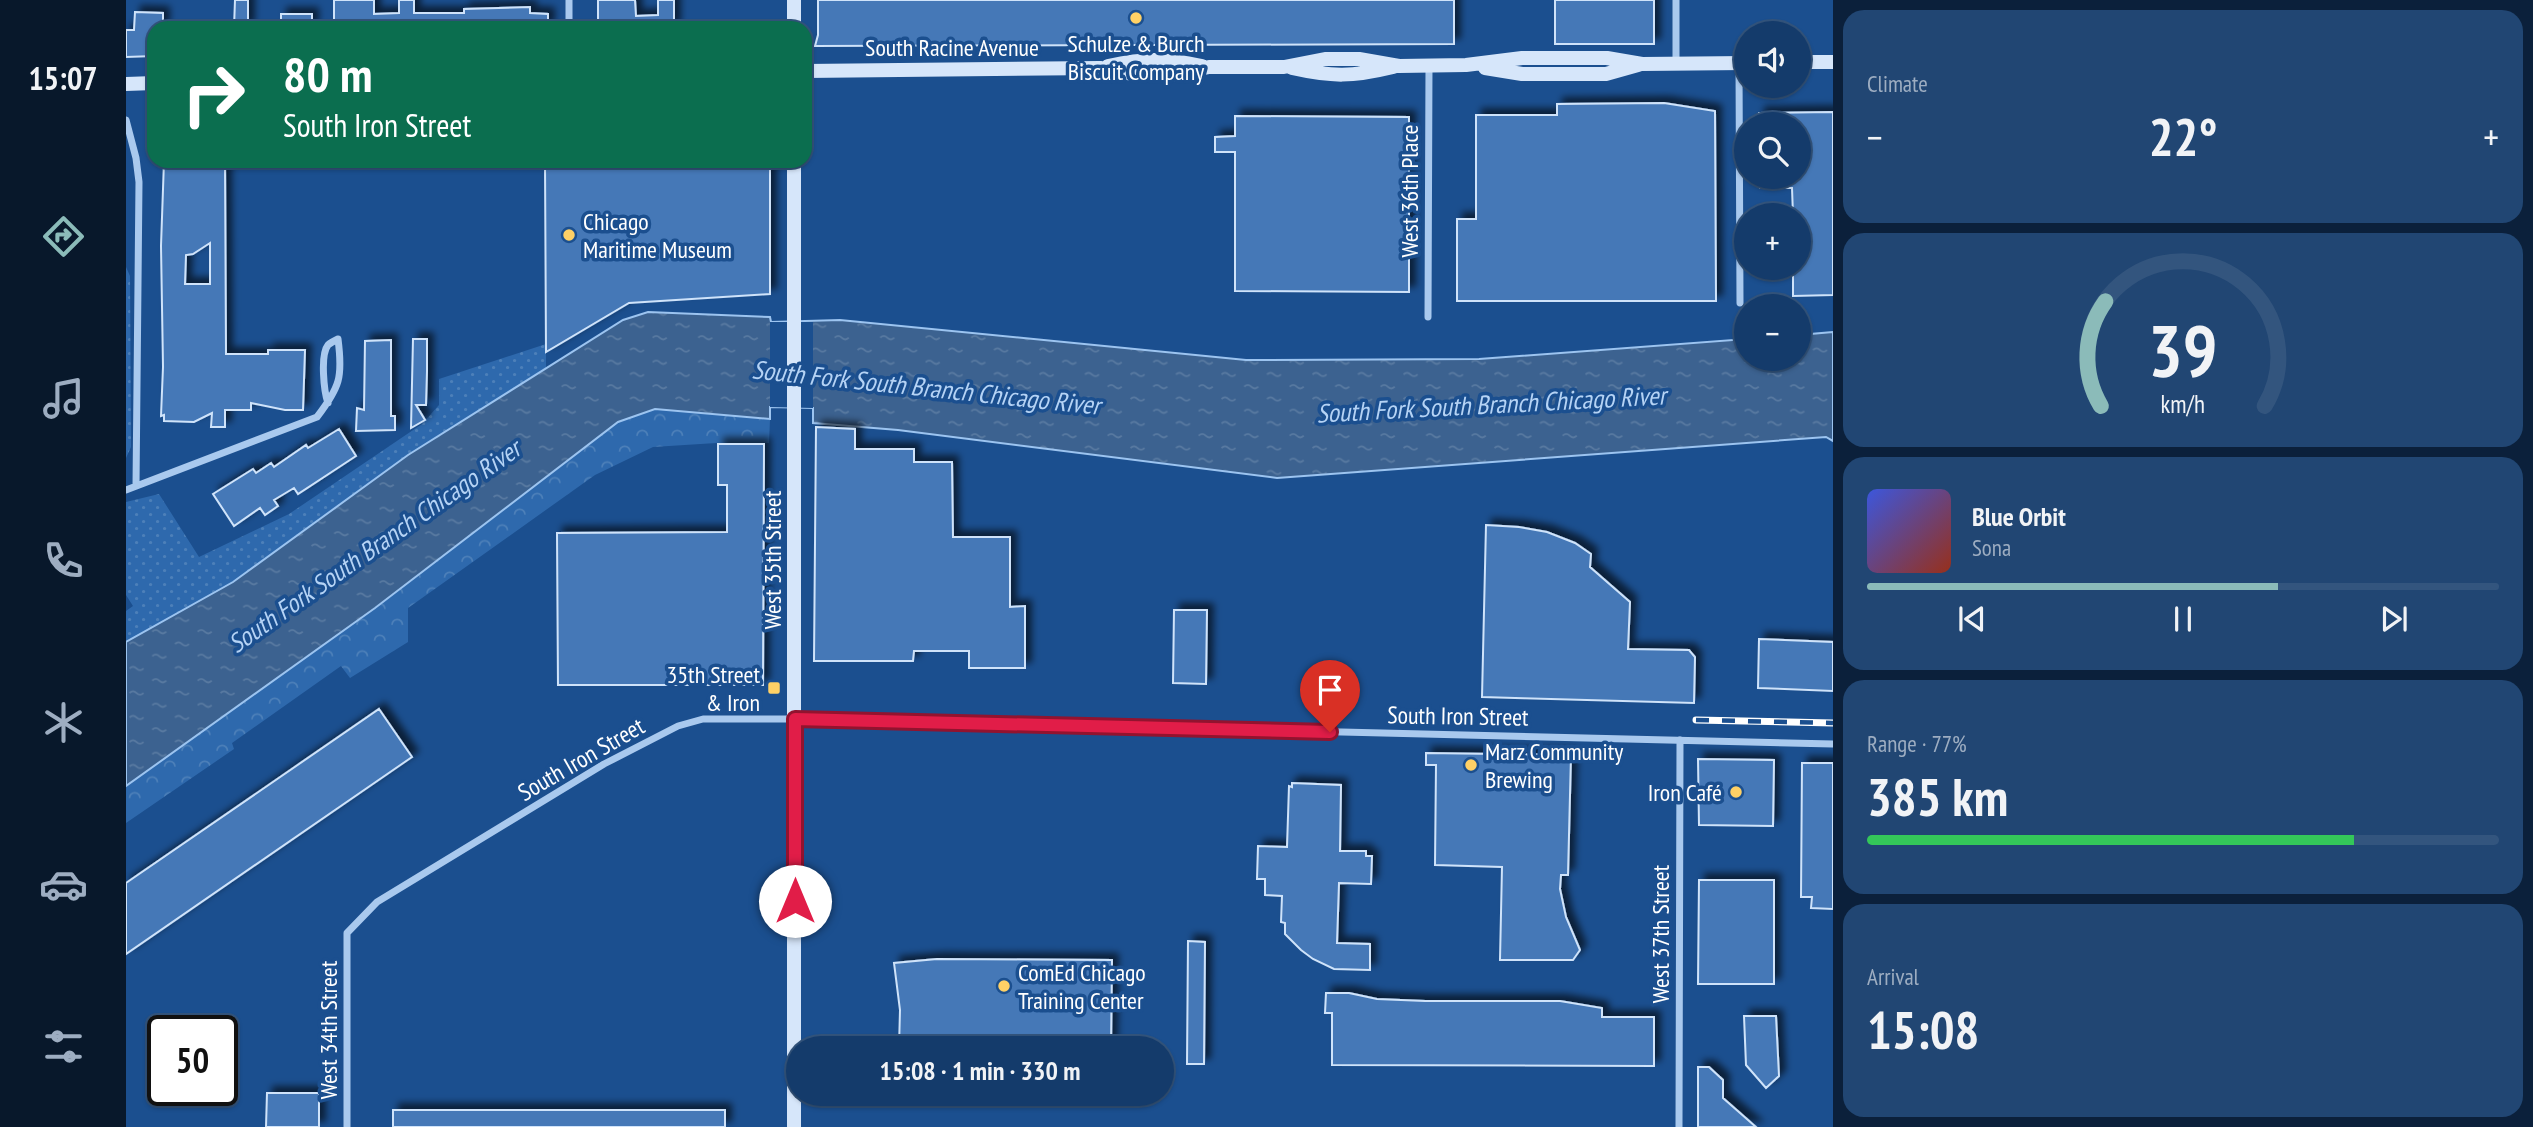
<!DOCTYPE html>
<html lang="en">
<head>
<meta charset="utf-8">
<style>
  :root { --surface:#143b6b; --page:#214673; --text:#f1f3f6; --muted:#9dadc1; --line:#33557e; --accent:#8bbbb9 }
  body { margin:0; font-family:"PT Sans Narrow",sans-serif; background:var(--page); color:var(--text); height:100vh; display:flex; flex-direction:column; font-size:26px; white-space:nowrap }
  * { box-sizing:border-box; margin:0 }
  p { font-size:23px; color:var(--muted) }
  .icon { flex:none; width:38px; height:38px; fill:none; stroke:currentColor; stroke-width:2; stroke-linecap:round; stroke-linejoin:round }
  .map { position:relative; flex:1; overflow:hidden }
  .details { display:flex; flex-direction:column; gap:10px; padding:10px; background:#0b203b; width:700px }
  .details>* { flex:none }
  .hud { position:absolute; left:21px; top:21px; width:665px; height:147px; border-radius:21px; box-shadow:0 2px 5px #0004,0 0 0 2px var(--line); background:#0b6e4f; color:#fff; overflow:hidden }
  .buttons { position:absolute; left:1608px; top:21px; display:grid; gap:14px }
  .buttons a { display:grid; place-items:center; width:77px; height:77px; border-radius:50%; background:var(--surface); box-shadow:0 2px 5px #0004,0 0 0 2px var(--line); font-size:35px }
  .speed { position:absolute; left:21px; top:1015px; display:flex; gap:14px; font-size:35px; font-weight:700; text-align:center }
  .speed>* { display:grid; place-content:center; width:91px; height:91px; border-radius:50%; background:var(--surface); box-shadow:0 2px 5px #0004,0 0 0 2px var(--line); line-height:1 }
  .speed .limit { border:4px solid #111; border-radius:10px; background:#fff; color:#111 }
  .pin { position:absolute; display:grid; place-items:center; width:60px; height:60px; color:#fff; margin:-72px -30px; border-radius:50% 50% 50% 0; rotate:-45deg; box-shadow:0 0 7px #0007 }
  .pin .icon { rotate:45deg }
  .me { position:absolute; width:77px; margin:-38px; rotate:0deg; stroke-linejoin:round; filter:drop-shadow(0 0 5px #0008) }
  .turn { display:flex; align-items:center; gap:24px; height:147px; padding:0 21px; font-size:32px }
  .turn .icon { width:91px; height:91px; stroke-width:2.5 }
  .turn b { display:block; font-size:49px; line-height:60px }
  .big { font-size:52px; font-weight:700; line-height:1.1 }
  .details .widget { flex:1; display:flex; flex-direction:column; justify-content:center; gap:10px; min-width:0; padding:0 24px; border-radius:21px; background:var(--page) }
  .details .dial { align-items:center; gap:0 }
  .dial svg { height:182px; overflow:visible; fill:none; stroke:var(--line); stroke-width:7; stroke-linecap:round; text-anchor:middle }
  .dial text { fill:var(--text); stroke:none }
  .song { display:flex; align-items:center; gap:21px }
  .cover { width:84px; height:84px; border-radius:10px; background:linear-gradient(135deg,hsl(230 70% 55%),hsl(10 70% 35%)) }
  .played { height:7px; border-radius:4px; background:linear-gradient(90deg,var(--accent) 65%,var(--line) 65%) }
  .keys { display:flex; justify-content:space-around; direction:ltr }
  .heat { display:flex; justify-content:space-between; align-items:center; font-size:38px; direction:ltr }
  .charge { height:10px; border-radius:5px; background:linear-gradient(90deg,#34c759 77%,var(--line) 0) }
  .trip { position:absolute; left:660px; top:1036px; width:388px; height:70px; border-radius:35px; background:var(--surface); box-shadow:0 2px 5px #0004,0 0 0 2px var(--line); font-weight:700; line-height:70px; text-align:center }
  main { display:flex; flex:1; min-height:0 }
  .tabs { display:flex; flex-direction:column; width:126px; justify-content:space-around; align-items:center; background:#08182b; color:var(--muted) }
  .tabs .icon { width:49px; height:49px }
  .tabs .selected { color:var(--accent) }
  .tabs b { font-size:32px; color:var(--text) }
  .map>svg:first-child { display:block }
  .grass { fill:url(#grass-dots) }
  .forest { fill:url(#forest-crowns) }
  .water { fill:url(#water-ripples); stroke:#9cc4f0; stroke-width:2 }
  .pier { fill:#1b4f8f }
  .building { fill:#4478b7; stroke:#cfe3fa; stroke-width:2; fill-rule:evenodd; filter:url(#shadow) }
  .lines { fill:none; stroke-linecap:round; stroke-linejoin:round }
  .street { stroke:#a9c9ee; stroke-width:7 }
  .secondary { stroke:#d6e6fa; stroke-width:14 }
  .rail-casing { stroke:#fff; stroke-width:7 }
  .rail { stroke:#1b4f8f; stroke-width:4.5; stroke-dasharray:13; stroke-linecap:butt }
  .route-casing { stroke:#92132f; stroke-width:18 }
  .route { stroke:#e11d48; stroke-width:12 }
  .poi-dot { fill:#ffd166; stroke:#1b4f8f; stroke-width:2.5 }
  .labels { text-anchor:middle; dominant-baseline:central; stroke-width:7; stroke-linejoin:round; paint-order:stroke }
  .poi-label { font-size:24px; fill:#fff; stroke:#1b4f8f; text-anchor:start }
  .street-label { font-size:24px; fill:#fff; stroke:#1b4f8f }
  .water-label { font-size:26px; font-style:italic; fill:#b5d3f5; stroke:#1b4f8f }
</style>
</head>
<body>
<main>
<nav class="tabs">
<b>15:07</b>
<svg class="icon selected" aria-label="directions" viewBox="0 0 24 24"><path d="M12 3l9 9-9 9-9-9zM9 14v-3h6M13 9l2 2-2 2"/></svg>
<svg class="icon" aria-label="music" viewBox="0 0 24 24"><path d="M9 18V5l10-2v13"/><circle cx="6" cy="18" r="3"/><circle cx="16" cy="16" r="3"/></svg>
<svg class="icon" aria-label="phone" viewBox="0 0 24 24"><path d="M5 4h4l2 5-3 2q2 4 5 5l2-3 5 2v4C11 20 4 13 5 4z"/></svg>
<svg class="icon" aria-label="climate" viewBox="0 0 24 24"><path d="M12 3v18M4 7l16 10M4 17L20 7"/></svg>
<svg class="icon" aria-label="car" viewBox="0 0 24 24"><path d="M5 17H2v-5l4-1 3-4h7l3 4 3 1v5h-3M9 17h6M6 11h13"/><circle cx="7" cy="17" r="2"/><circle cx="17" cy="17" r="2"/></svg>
<svg class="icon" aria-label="filters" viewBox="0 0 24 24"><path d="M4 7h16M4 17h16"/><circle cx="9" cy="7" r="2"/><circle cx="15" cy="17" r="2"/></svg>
</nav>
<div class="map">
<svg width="1707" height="1127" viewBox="0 0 1707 1127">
  <defs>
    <pattern id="grass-dots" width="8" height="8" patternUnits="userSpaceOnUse" patternTransform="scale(1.75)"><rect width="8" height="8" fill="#2e69ad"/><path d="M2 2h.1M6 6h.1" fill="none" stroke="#4d80b9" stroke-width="1.8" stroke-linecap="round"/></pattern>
    <pattern id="forest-crowns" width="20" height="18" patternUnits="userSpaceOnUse" patternTransform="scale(1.75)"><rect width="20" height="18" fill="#2e69ad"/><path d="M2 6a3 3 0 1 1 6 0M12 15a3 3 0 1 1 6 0" fill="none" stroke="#4d80b9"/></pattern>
    <pattern id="water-ripples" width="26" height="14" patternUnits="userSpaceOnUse" patternTransform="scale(1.75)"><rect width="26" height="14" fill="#3c6290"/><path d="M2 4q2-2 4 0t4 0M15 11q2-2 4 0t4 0" fill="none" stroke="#597aa1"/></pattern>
    <filter id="shadow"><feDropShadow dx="6" dy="-6" stdDeviation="3.5" flood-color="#0009"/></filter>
  </defs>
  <rect width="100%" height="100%" fill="#1b4f8f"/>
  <path class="grass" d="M0 267 4 276 5 447 0 458Z
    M420 344V368L282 455 107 582 0 642V611L7 606 0 595V502L33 494 73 557 163 514 296 424 313 405V379Z"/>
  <path class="forest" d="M529 409 644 419 643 443H590L527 447 469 475 282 608V642L224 678 215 666 106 743 108 749 0 823V786L249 608 492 422Z"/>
  <path class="water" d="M522 312 644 317 645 322 714 320 1120 360 1353 359 1620 339V359H1673V335L1707 332V441L1700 437 1151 478 772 430 687 423V408L644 407V419L529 409 492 422 249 608 0 786V642L107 582 282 455 497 320Z"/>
  <path class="pier" d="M644 322H687V408L644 407Z"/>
  <path class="building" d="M109 0H122V28H108Z
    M208 0H248V14L273 13V0H288V13H338V9L404 7V13L422 14V28H208Z
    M472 0H509L510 16 532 15V0H548V28H472Z
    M692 0H1328V44L689 46 692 35Z
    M1429 0H1528V44H1429Z
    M9 12 37 13V28H28V56L0 57V30H8Z
    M155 14H186V28H155Z
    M1538 103 1589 111 1590 301H1331V219H1350V115H1431V104Z
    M1707 112V295L1667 296V268H1673V215H1667L1666 188H1634L1633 177H1673V124H1633V113Z
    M1109 116 1283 117V292L1109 291V152H1089V137L1109 136Z
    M38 161H99L100 354H142V350H179L177 410H159L125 403V410H99V427H85L86 413 68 422 38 421V415L35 416 37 367 35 246ZM84 243V284H59L60 255 67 254Z
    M419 161H644V294L503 303 420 352Z
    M287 339H301V371L300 405H290L299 420 285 428Z
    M265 340V416H269V430L230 431 231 408 238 410 239 341Z
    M690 427 729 429V449H788V462H826L827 537H884V607L899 606V668H843V651H788L787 661H688Z
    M213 429 230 456 172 494 168 488 148 500 152 506 139 515 134 508 108 526 87 494 127 469 130 473 145 463 148 467 180 445 182 448Z
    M592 444H638L637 685H432L431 533 601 532V485H592Z
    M1360 525 1393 527 1421 532 1449 543 1465 554 1464 567 1504 602 1502 649 1563 650 1569 657 1568 703 1356 697Z
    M1048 610H1081L1080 684 1047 683Z
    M1633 639 1707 642V691L1632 688Z
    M253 709 286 757 0 954V883Z
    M1300 753 1445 755 1442 875H1435L1434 889 1440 917 1454 950 1447 960H1374L1376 867 1309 865 1310 765H1300Z
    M1572 759 1648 760 1647 826 1573 825Z
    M1676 763H1707V909L1685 908 1686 897H1675Z
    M1166 783 1215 785 1214 851H1240V856H1246L1245 884 1213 883 1211 943 1244 944V970L1208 969 1187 959 1175 950 1159 934V923L1155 922 1156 896 1139 895V879H1131L1132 846 1161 847 1163 786 1166 787Z
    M1573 880H1648V984H1572Z
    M1062 941 1079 942 1078 1064H1061Z
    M811 959 986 960 985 1048H773L774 1010 768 963Z
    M1200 993H1223L1251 999 1299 1001H1434L1476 1008V1017H1528V1066L1206 1065V1013H1199Z
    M1618 1016H1650L1653 1076 1640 1088 1620 1065Z
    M1572 1067H1583L1597 1080V1098L1630 1127H1572Z
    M141 1093H193V1127H140Z
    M267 1110H599V1127H267Z"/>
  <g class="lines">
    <path class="street" d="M443 0V28
      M1550 63V0
      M1613 64 1614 303
      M0 120 10 158 13 182 10 486
      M1302 317 1303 66
      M0 490 191 417C214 387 217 377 212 339 210 340 203 344 202 345 194 355 198 392 202 403
      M221 1127V933L251 902 478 764 552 726 577 719H685L1707 744
      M1553 1127 1554 740"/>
    <path class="secondary" d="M668 0V28
      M1673 62H1707
      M982 66C1019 58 1038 58 1076 66
      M1166 68C1206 77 1226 77 1267 67
      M1359 68 1396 74H1480L1512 65
      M679 71 974 68 1013 75H1045L1083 67H1158L1199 59H1233L1273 66 1340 65 1396 58H1481L1516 64 1620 63
      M0 84 28 83
      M668 161V1127"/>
    <g class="rail-casing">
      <path id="rail" d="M1570 720 1707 723"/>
    </g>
    <use href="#rail" class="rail"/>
  </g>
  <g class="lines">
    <g class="route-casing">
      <path id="route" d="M669 901V719L1204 732"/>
    </g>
    <use href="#route" class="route"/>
  </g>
  <g class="poi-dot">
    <circle cx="1010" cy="18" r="7"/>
    <circle cx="443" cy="235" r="7"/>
    <rect x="641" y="681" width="14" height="14" rx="3.5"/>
    <circle cx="1345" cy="765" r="7"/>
    <circle cx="1610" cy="792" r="7"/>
    <circle cx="878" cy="986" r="7"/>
  </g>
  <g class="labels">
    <g class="poi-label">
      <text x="1010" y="43" text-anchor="middle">Schulze &amp; Burch<tspan x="1010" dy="28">Biscuit Company</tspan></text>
      <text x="457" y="221">Chicago<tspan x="457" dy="28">Maritime Museum</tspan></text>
      <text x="634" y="674" text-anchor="end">35th Street<tspan x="634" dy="28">&amp; Iron</tspan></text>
      <text x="1359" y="751">Marz Community<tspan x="1359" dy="28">Brewing</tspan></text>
      <text x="1596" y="792" text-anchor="end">Iron Café</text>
      <text x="892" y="972">ComEd Chicago<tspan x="892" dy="28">Training Center</tspan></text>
    </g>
    <g class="street-label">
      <text x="826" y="47">South Racine Avenue</text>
      <text transform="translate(1283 191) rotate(-90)">West 36th Place</text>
      <text transform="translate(646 560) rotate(-90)">West 35th Street</text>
      <text transform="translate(1332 716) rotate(1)">South Iron Street</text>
      <text transform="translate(455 759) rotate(-30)">South Iron Street</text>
      <text transform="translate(1534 934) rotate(-90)">West 37th Street</text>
      <text transform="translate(202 1030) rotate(-90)">West 34th Street</text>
    </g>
    <g class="water-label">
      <text transform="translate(800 387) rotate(6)">South Fork South Branch Chicago River</text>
      <text transform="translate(1365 404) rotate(-3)">South Fork South Branch Chicago River</text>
      <text transform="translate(248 546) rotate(-35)">South Fork South Branch Chicago River</text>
    </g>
  </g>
</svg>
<div class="buttons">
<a><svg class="icon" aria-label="sound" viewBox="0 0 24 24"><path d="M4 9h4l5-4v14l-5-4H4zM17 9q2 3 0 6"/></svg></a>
<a><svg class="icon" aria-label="search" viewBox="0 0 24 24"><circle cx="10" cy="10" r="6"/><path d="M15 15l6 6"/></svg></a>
<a>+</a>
<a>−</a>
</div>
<div class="speed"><div class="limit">50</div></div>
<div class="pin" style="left:1204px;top:732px;background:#d93025"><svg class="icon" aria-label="arrive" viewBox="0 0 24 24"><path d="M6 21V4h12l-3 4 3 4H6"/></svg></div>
<svg class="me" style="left:669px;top:901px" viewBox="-20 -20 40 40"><circle r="19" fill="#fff"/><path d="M0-13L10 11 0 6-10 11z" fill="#e11d48"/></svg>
<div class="trip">15:08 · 1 min · 330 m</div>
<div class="hud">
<div class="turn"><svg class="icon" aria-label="right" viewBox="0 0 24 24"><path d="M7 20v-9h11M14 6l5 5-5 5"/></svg><div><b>80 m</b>South Iron Street</div></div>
</div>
</div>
<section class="details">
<div class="widget"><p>Climate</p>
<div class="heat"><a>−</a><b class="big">22°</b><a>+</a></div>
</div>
<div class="widget dial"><svg viewBox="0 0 100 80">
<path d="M14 69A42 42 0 1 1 86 69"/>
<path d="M14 69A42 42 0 0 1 16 23" stroke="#8bbbb9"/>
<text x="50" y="56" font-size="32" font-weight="700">39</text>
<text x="50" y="72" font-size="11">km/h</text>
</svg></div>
<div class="widget">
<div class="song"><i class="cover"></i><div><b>Blue Orbit</b><p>Sona</p></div></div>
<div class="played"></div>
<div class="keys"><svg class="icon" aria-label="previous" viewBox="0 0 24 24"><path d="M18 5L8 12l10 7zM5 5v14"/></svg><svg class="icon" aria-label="pause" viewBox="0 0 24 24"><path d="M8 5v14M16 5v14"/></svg><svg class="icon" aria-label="next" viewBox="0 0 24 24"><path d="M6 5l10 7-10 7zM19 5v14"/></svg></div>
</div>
<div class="widget"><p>Range · 77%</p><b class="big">385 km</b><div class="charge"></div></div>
<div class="widget"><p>Arrival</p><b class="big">15:08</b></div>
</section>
</main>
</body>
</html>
